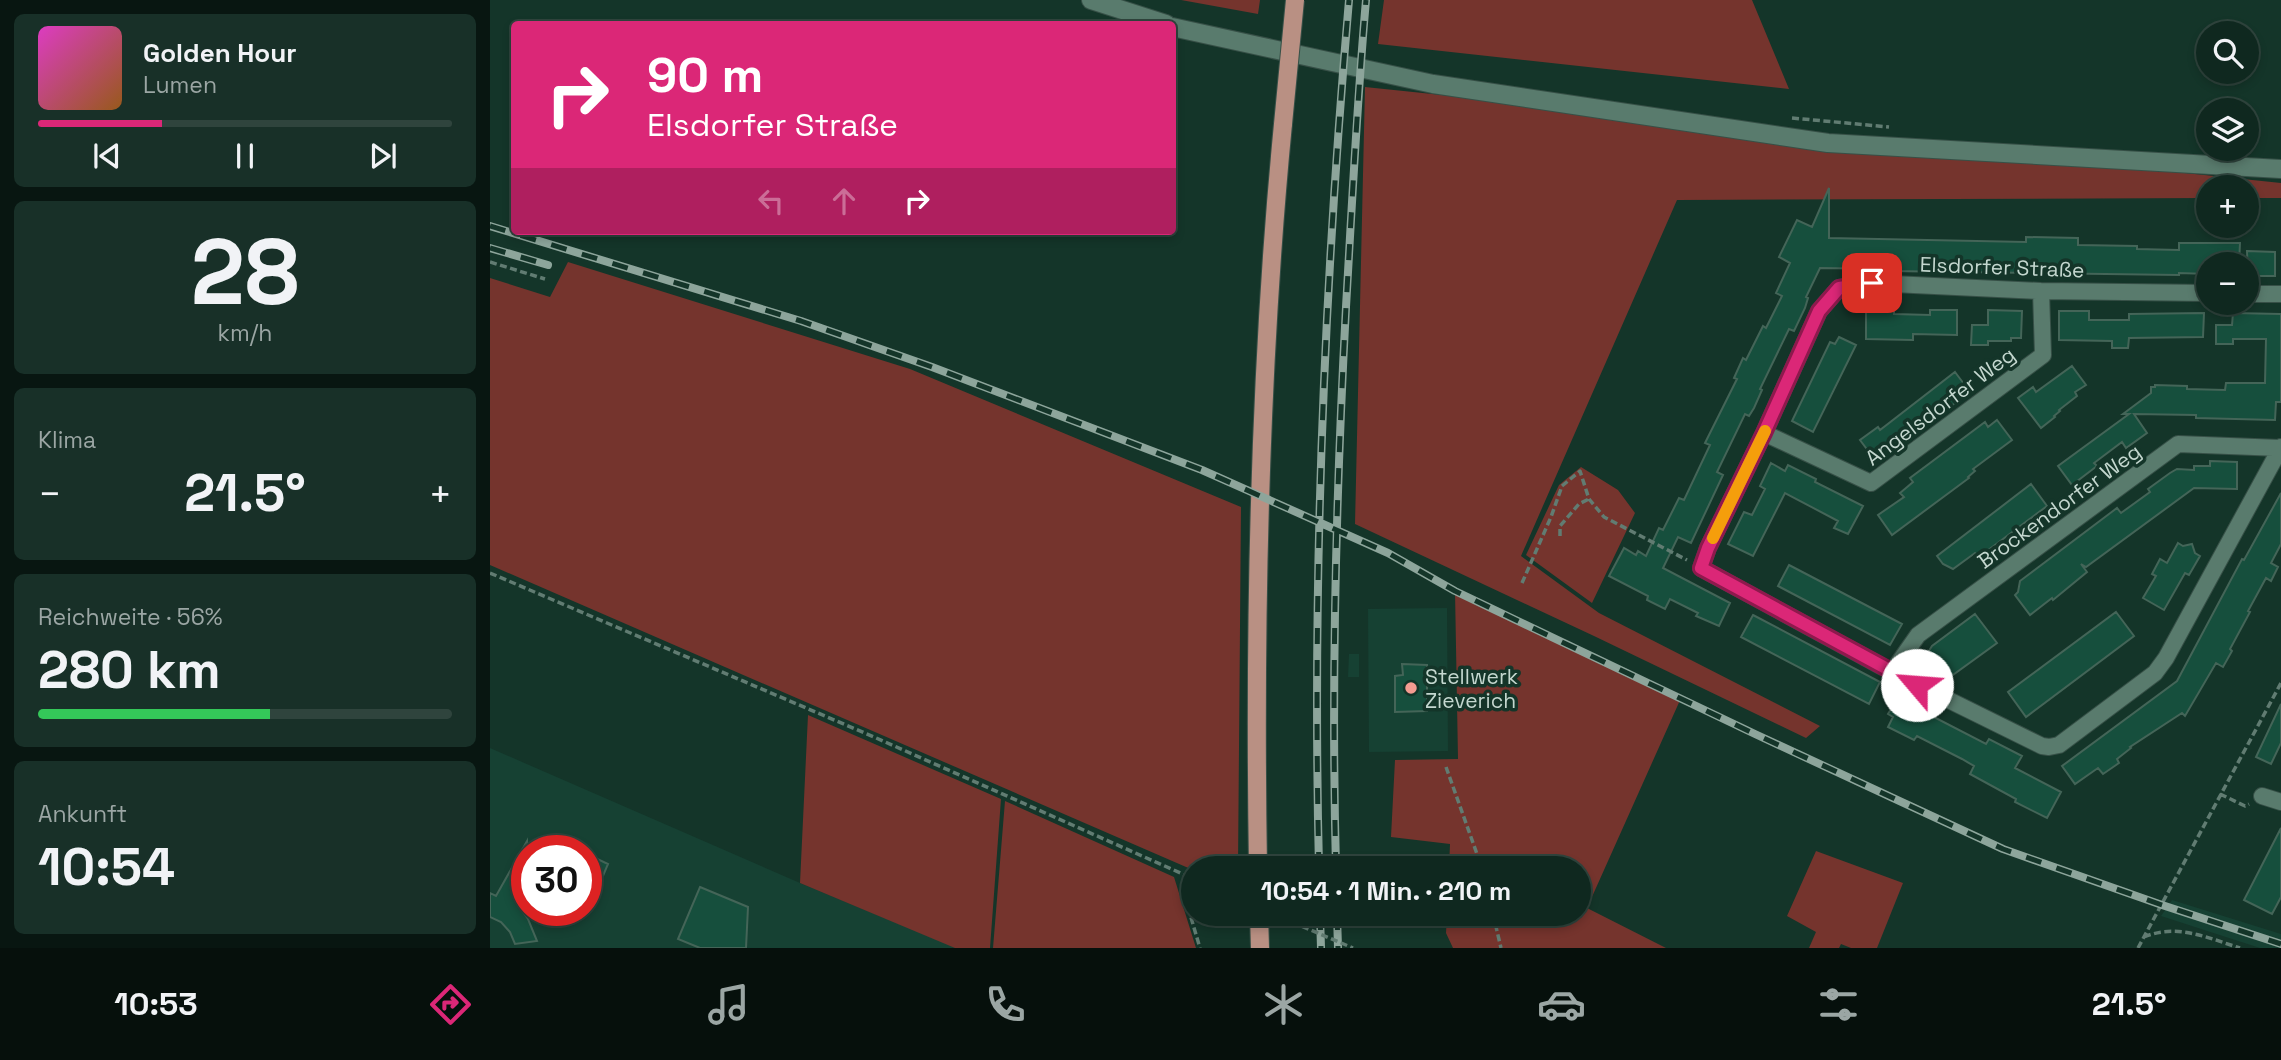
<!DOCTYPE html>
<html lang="de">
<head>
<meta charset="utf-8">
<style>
  :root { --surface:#0f281f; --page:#183028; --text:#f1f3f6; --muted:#9ba6a4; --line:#2f443d; --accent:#db2777 }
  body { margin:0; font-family:"Space Grotesk",sans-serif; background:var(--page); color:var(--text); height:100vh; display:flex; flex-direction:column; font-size:26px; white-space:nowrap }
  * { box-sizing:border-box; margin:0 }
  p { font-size:23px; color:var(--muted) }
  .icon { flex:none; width:38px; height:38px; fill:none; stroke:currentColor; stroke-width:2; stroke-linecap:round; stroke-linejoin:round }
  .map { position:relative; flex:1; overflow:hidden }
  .details { display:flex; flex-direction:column; gap:14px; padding:14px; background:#081611; width:490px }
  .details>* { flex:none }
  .top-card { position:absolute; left:21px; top:21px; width:665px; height:214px; border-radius:7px; box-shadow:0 4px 10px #0003,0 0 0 2px var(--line); background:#db2777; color:#fff; overflow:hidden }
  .fabs { position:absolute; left:1706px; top:21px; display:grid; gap:14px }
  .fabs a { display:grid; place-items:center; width:63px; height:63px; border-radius:50%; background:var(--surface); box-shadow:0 4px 10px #0003,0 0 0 2px var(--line); font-size:35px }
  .speed { position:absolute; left:21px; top:835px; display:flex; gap:14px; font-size:35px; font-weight:700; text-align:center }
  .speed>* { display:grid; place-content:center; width:91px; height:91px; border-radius:50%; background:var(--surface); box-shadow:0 4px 10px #0003,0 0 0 2px var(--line); line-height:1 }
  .speed .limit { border:10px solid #d22; background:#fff; color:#111 }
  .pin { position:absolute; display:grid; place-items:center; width:60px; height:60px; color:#fff; margin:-30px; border-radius:14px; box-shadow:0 4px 10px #0006 }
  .me { position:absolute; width:77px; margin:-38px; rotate:297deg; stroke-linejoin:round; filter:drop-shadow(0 0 5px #0008) }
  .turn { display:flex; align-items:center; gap:24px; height:147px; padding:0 21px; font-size:32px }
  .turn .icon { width:91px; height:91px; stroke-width:2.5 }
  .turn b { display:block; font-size:49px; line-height:60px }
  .lanes { display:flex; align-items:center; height:66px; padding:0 21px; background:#0003; justify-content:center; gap:35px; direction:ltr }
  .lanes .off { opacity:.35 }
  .big { font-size:52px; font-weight:700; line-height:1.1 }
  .details .card { flex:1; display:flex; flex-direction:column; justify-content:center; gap:10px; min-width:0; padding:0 24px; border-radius:10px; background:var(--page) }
  .details .dial { align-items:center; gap:0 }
  .dial b { font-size:91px; line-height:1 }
  .song { display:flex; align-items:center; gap:21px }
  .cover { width:84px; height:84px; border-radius:10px; background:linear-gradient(135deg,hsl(310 70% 55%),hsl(30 70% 35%)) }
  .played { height:7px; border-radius:4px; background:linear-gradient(90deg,var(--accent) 30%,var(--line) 30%) }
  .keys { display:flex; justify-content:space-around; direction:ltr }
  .heat { display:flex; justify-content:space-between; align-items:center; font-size:38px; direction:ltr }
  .charge { height:10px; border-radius:5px; background:linear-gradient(90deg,#34c759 56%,var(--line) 0) }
  .trip { position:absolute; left:691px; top:856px; width:410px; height:70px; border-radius:35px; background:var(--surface); box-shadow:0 4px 10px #0003,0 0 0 2px var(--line); font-weight:700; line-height:70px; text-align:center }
  .tab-bar { display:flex; height:112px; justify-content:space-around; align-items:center; background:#06100c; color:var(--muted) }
  .tab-bar .icon { width:49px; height:49px }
  .tab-bar .active { color:var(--accent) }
  .tab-bar b { font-size:32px; color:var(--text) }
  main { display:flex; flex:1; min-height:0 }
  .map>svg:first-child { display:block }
  .built { fill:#164133; fill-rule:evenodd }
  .green { fill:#75342d }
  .building { fill:#164f3d; stroke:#446558; stroke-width:2 }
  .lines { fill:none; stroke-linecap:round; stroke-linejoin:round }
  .street-casing { stroke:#375047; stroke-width:18 }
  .secondary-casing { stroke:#375047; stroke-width:20 }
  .primary-casing { stroke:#375047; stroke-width:20 }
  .path { stroke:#617c72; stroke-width:3.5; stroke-dasharray:7 3.5; stroke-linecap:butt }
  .street { stroke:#597b6d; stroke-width:16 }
  .secondary { stroke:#597b6d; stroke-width:18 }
  .primary { stroke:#b99083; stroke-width:18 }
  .rail-casing { stroke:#8da59b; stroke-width:8 }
  .rail { stroke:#143529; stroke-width:5; stroke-dasharray:16; stroke-linecap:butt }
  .primary-bridge-casing { stroke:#375047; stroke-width:20; stroke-linecap:butt }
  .path-bridge { stroke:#617c72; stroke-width:3.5; stroke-dasharray:7 3.5; stroke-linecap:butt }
  .primary-bridge { stroke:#b99083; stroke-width:18 }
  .route-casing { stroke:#8e194d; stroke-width:18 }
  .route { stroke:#db2777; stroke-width:12 }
  .slow { stroke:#f59e0b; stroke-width:12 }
  .poi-dot { fill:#f59c91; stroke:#143529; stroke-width:2.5 }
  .labels { text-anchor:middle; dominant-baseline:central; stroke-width:7; stroke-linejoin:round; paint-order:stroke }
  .street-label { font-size:21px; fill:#c4d7cf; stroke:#143529 }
  .poi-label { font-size:21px; fill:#c4d7cf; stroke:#143529; text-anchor:start }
</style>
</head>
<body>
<main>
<section class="details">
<div class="card">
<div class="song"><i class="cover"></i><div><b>Golden Hour</b><p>Lumen</p></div></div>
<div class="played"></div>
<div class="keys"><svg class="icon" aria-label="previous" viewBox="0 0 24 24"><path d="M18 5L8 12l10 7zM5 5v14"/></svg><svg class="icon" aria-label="pause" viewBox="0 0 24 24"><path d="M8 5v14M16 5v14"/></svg><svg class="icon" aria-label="next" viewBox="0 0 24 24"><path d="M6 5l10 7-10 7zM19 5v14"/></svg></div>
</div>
<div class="card dial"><b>28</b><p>km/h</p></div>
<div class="card"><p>Klima</p>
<div class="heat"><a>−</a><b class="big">21.5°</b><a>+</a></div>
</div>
<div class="card"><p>Reichweite · 56%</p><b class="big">280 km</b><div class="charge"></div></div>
<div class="card"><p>Ankunft</p><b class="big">10:54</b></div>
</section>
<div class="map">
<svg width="1791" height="948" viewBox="0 0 1791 948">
  <rect width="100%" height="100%" fill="#143529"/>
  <path class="built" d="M957 608 958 751 879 752 878 609Z
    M859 654H869V677H858Z
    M0 748 310 883 467 948H0ZM37 850H96V910H37Z
    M1682 900 1791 934V948H1770L1671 916Z"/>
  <path class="green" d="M691 0H770L768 14Z
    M894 0H1262L1299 89 888 44Z
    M875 87 1791 183V198H1757V187H1718V198L1187 200 1031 556 1109 613 1330 726 1316 738 1104 636 865 524Z
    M78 262 420 369 751 507 748 868H704L703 870 0 565V278L60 297Z
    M1091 467 1128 490 1145 513 1102 603 1036 555 1069 485Z
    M965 591 1191 698 1097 908 1176 948H963L956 933 957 914H1088V868H959L960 844 901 837 905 760 968 759Z
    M318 715 511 799 500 948H465L310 883Z
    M515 801 684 877 706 948H503Z
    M1326 851 1413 883 1387 948H1361L1351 944 1349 948H1319L1326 932 1297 916Z"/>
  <path class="building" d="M1339 188V238L1536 242V237L1588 238V245L1647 246V249L1689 250V243H1750L1749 264H1718V274L1689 273V275L1399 271V269L1330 268 1316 297 1318 298 1315 308 1304 331 1299 329 1270 389 1272 390 1264 408 1259 416 1255 414 1227 472 1233 475 1201 543 1188 537 1173 568 1240 603 1229 626 1206 616 1208 613 1180 599 1175 609 1157 600 1158 596 1119 576 1134 548 1146 555 1148 551 1156 556 1169 528 1173 530 1189 498 1194 500 1220 445 1215 443 1247 379 1244 378 1253 358 1256 360 1273 326 1276 328 1292 296 1286 293 1300 263 1289 257 1307 220 1322 227Z
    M1757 251 1785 252V276H1758Z
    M1376 308 1404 309V314L1440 315V310H1467V335L1423 334V340L1376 339Z
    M1498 310 1532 311 1531 338H1521V341H1498V345H1481L1482 325H1498Z
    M1569 311H1599V320H1639V314L1714 313 1713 337 1639 338 1638 348H1622V341L1569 340Z
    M1743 313 1791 314V402H1786L1785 420 1706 418V415L1644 414 1657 433 1636 448 1632 442 1604 463 1607 466 1582 485 1568 466 1639 414H1633L1661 393V387H1665V385L1697 386V389L1735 390 1736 383H1775L1776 339H1743V344H1726V325H1742Z
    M1349 337 1366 345 1323 432 1302 421 1340 342 1345 344Z
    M1582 366 1596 385 1585 392 1587 396 1569 410 1570 411 1564 416 1565 417 1551 428 1528 398 1543 387 1546 392Z
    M1465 372 1480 392 1422 435 1419 432 1386 457 1381 450 1379 452 1370 440 1388 427 1390 430Z
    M1507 420 1522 440 1483 469 1485 471 1478 477 1479 478 1402 535 1388 515 1414 497 1410 493 1423 482 1420 478 1495 422 1498 427Z
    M1720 461 1747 462V489L1704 488 1596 567 1591 564 1597 572 1563 600 1562 598 1540 615 1525 595 1528 592 1530 581 1627 508 1631 513 1660 492 1658 489 1680 473 1687 469 1704 470V466H1720Z
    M1281 463 1295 471 1298 465 1326 479 1325 482 1373 506 1358 534 1344 528 1348 521 1295 493 1263 556 1238 544 1254 512 1262 515 1275 489 1270 486Z
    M1541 484 1557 506 1489 557 1485 553 1463 569 1453 564 1447 556Z
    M1791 493V544L1781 563 1788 567 1781 581 1776 578 1758 611 1760 612 1740 649 1742 651 1733 667 1726 663 1695 716 1692 713 1640 747 1641 748 1627 759 1629 763 1613 774 1608 768 1585 784 1572 766 1687 681 1752 559 1754 560Z
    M1688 543 1693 546 1702 544 1705 553 1710 556 1699 575 1695 573 1674 610 1653 598 1666 576 1662 574 1670 559 1677 563Z
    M1299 565 1412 624 1400 645 1288 586Z
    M1626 612 1644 636 1536 717 1518 692Z
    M1485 614 1507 643 1460 677 1432 662 1442 646Z
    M1263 615 1390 682 1379 704 1251 637Z
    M912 664 937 665V711L905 712V676L913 675Z
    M1411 693 1441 709 1438 714 1496 744 1499 739 1532 756 1525 768 1571 792 1557 818 1525 802 1526 799 1480 774 1484 766 1472 759 1427 736 1424 740 1398 727 1403 717 1398 714Z
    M1791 704V743L1781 764 1766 757Z
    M1791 828V897L1782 914 1754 900Z
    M37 841V897L30 908 38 919 47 941 25 944 20 932 11 922 0 917V893L6 896Z
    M101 856 118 864 96 916V867Z
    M210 887 258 907 256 948H210L188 939Z"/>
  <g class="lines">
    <g class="street-casing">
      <path id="street" d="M1718 293 1551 291 1382 283 1349 288 1329 311 1274 433 1218 548 1211 568 1402 672 1552 746 1559 747 1569 745 1665 673 1676 658 1791 447
        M1757 294H1791
        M1274 433 1381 483 1553 355 1551 291
        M1402 672 1428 635 1688 444 1790 448
        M1772 796 1791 802"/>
    </g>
    <g class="secondary-casing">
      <path id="secondary" d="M601 0 676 24
        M682 27 943 84 1338 143 1791 169"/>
    </g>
    <g class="primary-casing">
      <path id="primary" d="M768 868C764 620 769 371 793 124
        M769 914 770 948"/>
    </g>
    <path class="path" d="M1302 118 1399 127
      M0 262 55 279
      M1070 536V526L1089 504 1099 499
      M0 573 384 737 704 879
      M1032 583 1061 517 1072 486 1090 471 1099 499 1114 517 1197 560
      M956 767 992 868
      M1730 794 1755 806 1759 804
      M696 876 697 904 710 948
      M1003 914 1011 948
      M1654 937C1687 923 1718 938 1750 948
      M1648 948 1791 683"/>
    <use href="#street" class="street"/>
    <use href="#secondary" class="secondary"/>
    <use href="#primary" class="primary"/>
    <g class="rail-casing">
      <path id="rail" d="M0 226 311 321 442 367 712 470 898 553 965 591 1265 734 1513 849 1672 905 1791 944
        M0 248 58 265
        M829 868C822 579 834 288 859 0
        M846 868C841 681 846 494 856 307 862 204 867 102 876 0
        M830 914 831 948
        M847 914 848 948"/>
    </g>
    <use href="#rail" class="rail"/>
    <g class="primary-bridge-casing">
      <path id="primary-bridge" d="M793 124 805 0"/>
    </g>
    <path class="path-bridge" d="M783 914 863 948"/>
    <use href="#primary-bridge" class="primary-bridge"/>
  </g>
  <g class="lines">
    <g class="route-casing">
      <path id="route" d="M1382 283 1349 288 1329 311 1274 433 1218 548 1211 568 1427 685"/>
    </g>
    <use href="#route" class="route"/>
    <path class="slow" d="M1223 538 1275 431"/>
  </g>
  <circle class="poi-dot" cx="921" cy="688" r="7"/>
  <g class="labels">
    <g class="street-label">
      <text transform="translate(1512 267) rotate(2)">Elsdorfer Straße</text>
      <text transform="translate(1450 406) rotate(-37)">Angelsdorfer Weg</text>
      <text transform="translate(1569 506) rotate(-36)">Brockendorfer Weg</text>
    </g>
    <g class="poi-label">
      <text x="935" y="676">Stellwerk<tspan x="935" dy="24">Zieverich</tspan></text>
    </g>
  </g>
</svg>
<div class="fabs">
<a><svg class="icon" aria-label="search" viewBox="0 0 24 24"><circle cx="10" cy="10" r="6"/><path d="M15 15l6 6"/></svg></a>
<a><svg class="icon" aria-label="layers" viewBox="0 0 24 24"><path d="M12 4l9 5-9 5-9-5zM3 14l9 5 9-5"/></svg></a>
<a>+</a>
<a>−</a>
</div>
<div class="speed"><div class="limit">30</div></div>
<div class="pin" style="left:1382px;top:283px;background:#d93025"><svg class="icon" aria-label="arrive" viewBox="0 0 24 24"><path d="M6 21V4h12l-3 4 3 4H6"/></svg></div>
<svg class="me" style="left:1427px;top:685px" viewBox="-20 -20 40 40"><circle r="19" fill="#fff"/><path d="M0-13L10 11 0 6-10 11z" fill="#db2777"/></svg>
<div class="trip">10:54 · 1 Min. · 210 m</div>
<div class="top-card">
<div class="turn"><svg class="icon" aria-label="right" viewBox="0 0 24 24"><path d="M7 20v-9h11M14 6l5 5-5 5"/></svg><div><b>90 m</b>Elsdorfer Straße</div></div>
<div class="lanes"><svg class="icon off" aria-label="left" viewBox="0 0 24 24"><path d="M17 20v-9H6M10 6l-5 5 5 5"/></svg><svg class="icon off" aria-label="ahead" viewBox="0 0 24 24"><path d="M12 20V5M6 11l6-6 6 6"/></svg><svg class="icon" aria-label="right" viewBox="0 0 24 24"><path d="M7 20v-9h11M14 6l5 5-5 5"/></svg></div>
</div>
</div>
</main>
<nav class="tab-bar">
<b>10:53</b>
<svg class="icon active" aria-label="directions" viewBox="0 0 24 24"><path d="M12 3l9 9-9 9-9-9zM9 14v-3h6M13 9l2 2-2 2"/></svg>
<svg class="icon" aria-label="music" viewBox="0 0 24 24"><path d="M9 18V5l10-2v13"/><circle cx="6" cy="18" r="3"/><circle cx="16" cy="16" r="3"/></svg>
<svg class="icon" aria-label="phone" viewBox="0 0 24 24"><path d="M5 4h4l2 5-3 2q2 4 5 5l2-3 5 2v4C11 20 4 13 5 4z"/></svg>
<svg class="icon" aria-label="climate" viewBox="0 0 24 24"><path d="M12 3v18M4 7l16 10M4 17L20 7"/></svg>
<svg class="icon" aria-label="car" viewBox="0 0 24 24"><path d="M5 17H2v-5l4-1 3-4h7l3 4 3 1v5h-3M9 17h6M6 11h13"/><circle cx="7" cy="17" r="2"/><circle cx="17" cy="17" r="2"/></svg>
<svg class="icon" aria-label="filters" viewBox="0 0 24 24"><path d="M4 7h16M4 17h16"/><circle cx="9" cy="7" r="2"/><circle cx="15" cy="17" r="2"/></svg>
<b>21.5°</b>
</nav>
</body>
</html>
